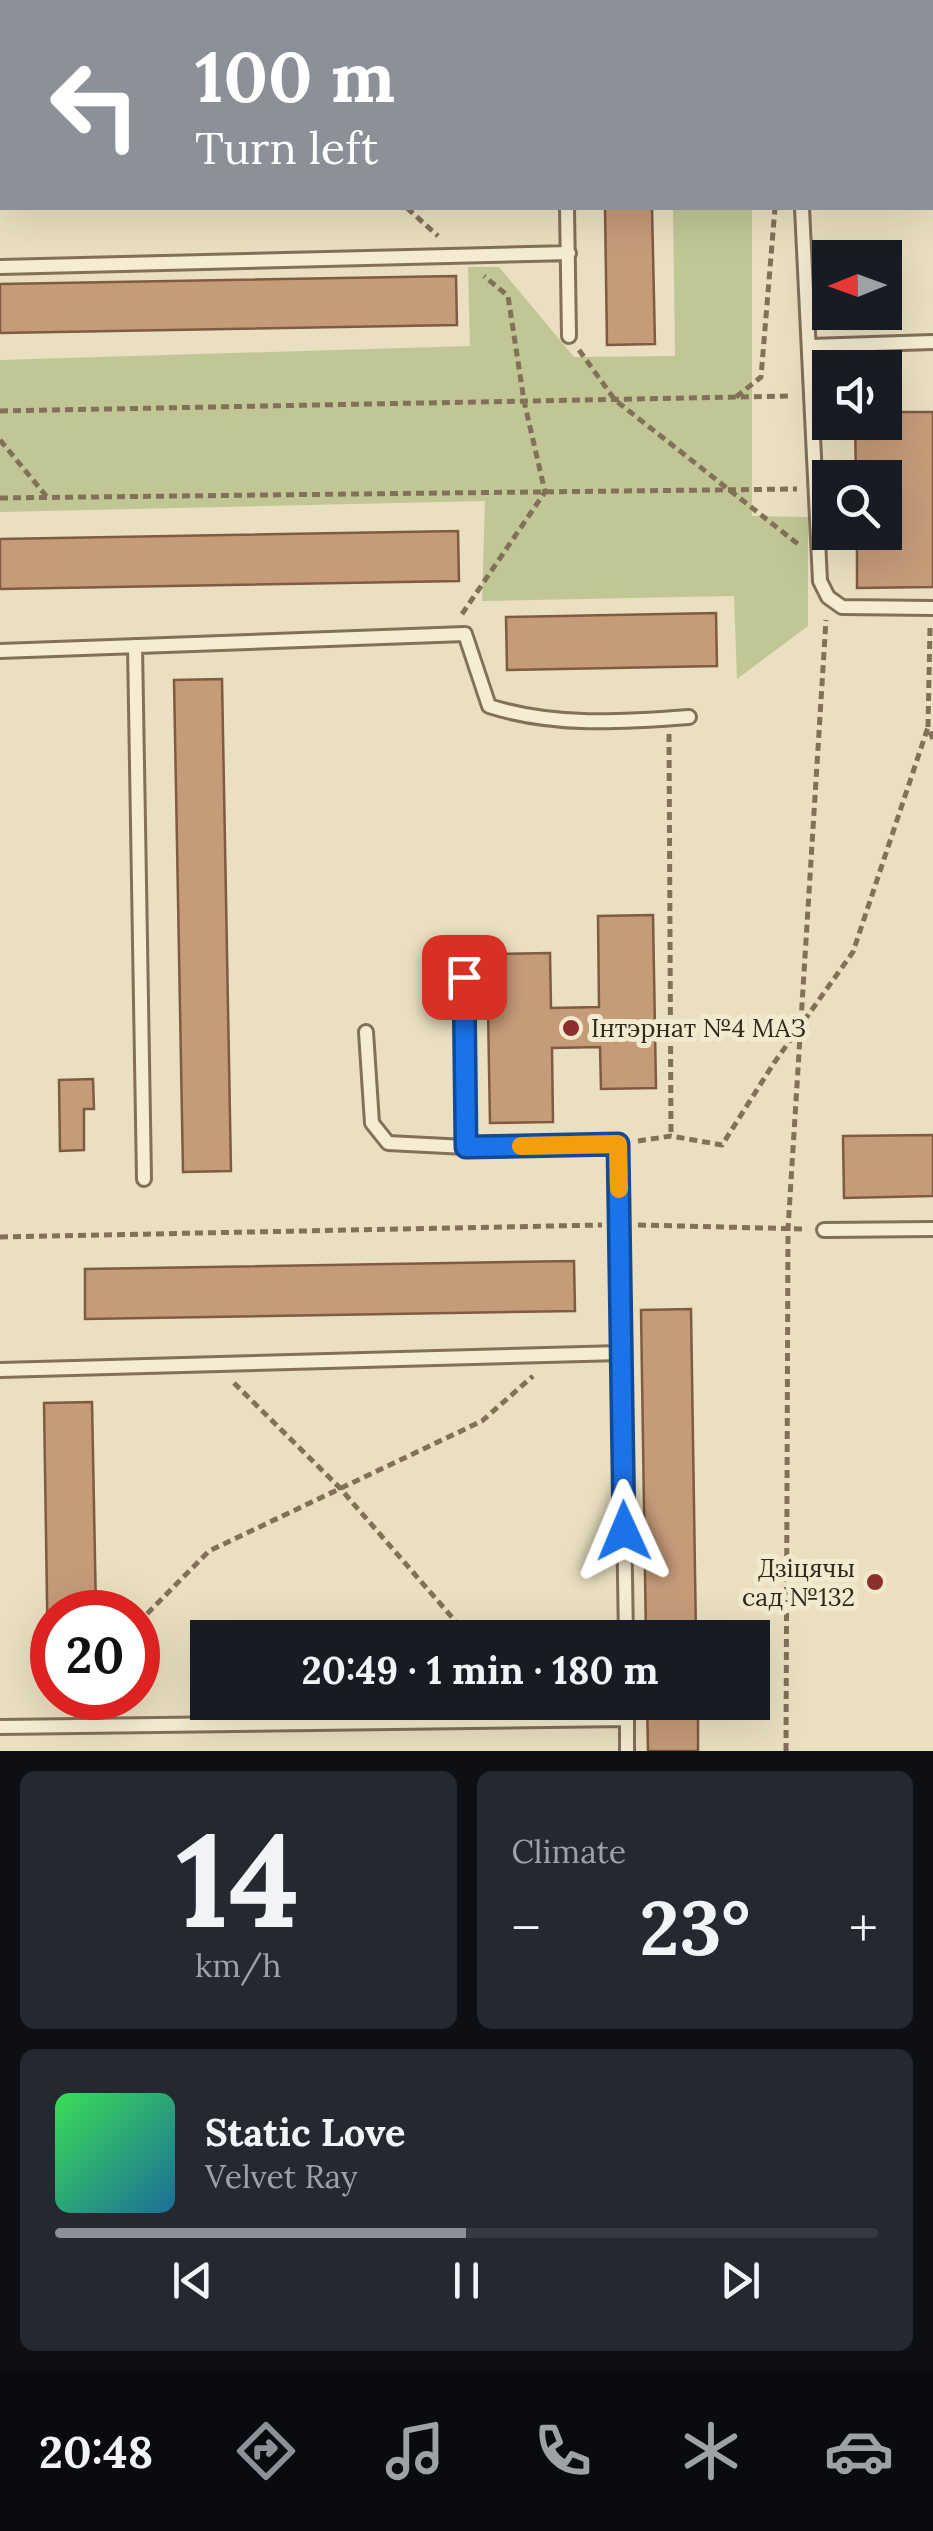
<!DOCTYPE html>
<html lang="en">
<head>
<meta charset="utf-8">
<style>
  :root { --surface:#171b24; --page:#242831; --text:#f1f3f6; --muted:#9ea1a6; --line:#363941; --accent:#8c9099 }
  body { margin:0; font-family:Lora,serif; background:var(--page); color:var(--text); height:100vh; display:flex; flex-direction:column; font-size:38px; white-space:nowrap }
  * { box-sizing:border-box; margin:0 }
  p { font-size:32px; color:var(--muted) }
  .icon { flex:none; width:55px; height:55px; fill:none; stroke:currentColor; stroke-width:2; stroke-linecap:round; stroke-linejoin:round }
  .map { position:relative; height:1751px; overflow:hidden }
  .side { display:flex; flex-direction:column; gap:20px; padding:20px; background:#0d0f14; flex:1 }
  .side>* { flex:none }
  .top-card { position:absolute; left:0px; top:0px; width:935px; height:210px; box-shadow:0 10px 40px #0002; background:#8c9099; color:#fff; overflow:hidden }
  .needle { width:65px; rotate:269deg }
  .buttons { position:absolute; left:812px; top:240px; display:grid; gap:20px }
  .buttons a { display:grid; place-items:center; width:90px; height:90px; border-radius:0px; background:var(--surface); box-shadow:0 10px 40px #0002; font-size:50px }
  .speed { position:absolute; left:30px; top:1590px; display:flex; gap:20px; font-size:50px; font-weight:700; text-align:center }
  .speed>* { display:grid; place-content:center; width:130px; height:130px; border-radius:50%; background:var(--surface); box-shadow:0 10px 40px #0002; line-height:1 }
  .speed .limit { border:15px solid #d22; background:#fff; color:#111 }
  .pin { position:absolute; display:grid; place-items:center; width:85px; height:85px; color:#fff; margin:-42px; border-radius:20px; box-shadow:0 5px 15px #0006 }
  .me { position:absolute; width:110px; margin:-55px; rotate:359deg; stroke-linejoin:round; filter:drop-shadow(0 0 8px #0008) }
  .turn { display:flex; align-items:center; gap:35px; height:210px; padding:0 30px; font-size:45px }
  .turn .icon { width:130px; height:130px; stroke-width:2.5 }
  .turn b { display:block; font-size:70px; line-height:85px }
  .big { font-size:75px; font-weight:700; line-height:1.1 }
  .side .card { flex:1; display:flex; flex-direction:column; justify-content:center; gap:15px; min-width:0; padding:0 35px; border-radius:15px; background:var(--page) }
  .side .dial { align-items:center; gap:0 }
  .dial b { font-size:130px; line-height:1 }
  .song { display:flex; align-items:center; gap:30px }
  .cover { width:120px; height:120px; border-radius:15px; background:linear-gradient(135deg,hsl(130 70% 55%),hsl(200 70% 35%)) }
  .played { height:10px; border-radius:5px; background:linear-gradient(90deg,var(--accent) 50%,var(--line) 50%) }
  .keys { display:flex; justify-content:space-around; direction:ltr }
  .heat { display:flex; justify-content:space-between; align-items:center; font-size:55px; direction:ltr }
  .side .tiles { flex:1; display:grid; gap:20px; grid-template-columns:1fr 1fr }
  .card:last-child { grid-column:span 2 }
  .trip { position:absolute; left:190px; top:1620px; width:580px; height:100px; border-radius:0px; background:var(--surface); box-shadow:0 10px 40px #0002; font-weight:700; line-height:100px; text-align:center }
  .tabs { display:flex; height:160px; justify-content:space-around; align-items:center; background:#090b0e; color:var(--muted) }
  .tabs .icon { width:70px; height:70px }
  .tabs .current { color:var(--accent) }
  .tabs b { font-size:45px; color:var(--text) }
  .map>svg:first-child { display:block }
  .green { fill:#c0c795 }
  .building { fill:#c69b78; stroke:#7f5b40; stroke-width:2.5 }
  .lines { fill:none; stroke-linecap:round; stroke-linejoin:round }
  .lane-casing { stroke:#827059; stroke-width:18 }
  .path { stroke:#827059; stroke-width:5; stroke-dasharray:8 5; stroke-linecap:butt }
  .lane { stroke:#f6ecd2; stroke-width:12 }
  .route-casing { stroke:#114b97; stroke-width:25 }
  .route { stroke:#1a73e8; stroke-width:18 }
  .slow { stroke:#f59e0b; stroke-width:18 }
  .poi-dot { fill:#8d2f2d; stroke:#f2e9ce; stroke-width:4 }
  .labels { text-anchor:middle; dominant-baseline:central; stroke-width:10; stroke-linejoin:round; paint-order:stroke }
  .poi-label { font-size:25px; fill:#32281c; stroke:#f2e9ce; text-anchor:start }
</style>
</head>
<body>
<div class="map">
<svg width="933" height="1751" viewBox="0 0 933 1751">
  <rect width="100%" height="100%" fill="#eadfc0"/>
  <path class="green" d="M673 208H752V516L808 517V626L737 679 734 596 482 601 485 501 0 512V360L470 346 468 267H499L574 357 675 356Z"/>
  <path class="building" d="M605 208H652L655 344 607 345Z
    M456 276 457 325 0 333V284Z
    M885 412H933V587L857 588V532H885V478H856L855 422H885Z
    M458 531 459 581 0 589V539Z
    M716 613 717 666 507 670 506 617Z
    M222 679 231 1171 183 1172 174 680Z
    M653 915 656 1088 601 1089 600 1047 552 1048 553 1122 490 1123 487 954 550 953 551 1008 599 1007 598 916Z
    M93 1079 94 1109H84V1150L60 1151 59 1080Z
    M933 1135V1196L844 1198 843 1136Z
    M574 1261 575 1311 85 1319V1269Z
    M691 1309 696 1638H646L641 1310Z
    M92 1402 96 1612H52V1666H48L44 1403Z
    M647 1702H698V1751H648Z"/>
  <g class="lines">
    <g class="lane-casing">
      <path id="lane" d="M562 0V2
        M787 0V2
        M932 106H933
        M567 208 569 336
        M802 208 820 581 828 597 842 607 933 608
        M0 267 569 253
        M811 346 933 342
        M135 646 144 1179
        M0 651 465 634 489 706C554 727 622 722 689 717
        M464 977 466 1147
        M366 1032 372 1123 388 1143 466 1147 618 1144 626 1638
        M824 1230 933 1229
        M0 1370 621 1353
        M627 1702V1751
        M0 1727 627 1719"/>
    </g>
    <path class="path" d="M180 0 183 2
      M407 208 438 236
      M579 350 615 400 798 544
      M736 397 761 377 775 208
      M0 411 792 396
      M0 440 47 497
      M0 498 797 489
      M462 614 545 492 524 401 508 296 484 276
      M930 628 928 727 933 739
      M669 734 671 1136
      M638 1141 671 1136 722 1145 774 1063 853 952 928 727
      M638 1225 807 1229
      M0 1237 602 1225
      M234 1383 339 1487 470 1638
      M138 1623 209 1551 482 1421 533 1376
      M73 1708 80 1698
      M786 1751 788 1229 826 620"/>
    <use href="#lane" class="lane"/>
  </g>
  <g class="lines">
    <g class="route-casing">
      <path id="route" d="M464 977 466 1147 618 1144 624 1531"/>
    </g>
    <use href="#route" class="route"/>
    <path class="slow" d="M521 1146 618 1144 619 1189"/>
  </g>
  <g class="poi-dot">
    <circle cx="571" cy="1028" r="10"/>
    <circle cx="875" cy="1582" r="10"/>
  </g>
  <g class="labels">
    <g class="poi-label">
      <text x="591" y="1028">Інтэрнат №4 МАЗ</text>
      <text x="855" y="1568" text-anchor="end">Дзіцячы<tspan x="855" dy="29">сад №132</tspan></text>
    </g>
  </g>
</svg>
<div class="buttons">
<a><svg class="needle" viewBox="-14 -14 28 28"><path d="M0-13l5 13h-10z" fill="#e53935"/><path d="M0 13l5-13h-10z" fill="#9ea1a6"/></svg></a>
<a><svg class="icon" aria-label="sound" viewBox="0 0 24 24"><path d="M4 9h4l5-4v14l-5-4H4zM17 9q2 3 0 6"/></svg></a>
<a><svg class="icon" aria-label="search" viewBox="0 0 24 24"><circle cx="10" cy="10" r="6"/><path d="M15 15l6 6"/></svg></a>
</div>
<div class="speed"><div class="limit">20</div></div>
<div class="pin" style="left:464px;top:977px;background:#d93025"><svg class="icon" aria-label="arrive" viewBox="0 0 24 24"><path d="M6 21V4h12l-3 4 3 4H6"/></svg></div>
<svg class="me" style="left:624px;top:1531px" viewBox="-20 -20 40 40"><path d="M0-17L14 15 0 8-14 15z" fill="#1a73e8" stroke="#fff" stroke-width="4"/></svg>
<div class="trip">20:49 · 1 min · 180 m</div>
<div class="top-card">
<div class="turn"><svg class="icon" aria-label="left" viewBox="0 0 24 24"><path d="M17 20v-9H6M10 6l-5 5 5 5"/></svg><div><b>100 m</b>Turn left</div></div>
</div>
</div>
<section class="side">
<div class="tiles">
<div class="card dial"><b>14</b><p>km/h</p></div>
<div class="card"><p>Climate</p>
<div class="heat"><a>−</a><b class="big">23°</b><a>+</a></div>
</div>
<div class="card">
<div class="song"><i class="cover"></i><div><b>Static Love</b><p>Velvet Ray</p></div></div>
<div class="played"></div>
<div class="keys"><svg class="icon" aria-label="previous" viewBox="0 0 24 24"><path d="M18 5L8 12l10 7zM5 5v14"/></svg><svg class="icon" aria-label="pause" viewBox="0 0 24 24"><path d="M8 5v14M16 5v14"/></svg><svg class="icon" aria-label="next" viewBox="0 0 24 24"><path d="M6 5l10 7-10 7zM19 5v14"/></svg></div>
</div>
</div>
</section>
<nav class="tabs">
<b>20:48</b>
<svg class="icon current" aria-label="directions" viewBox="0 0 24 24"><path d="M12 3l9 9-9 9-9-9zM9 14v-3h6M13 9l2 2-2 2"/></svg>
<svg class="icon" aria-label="music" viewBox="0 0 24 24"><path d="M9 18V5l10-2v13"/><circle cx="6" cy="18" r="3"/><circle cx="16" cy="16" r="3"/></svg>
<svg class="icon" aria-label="phone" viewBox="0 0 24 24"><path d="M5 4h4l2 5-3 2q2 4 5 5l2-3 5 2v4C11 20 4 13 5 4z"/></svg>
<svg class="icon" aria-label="climate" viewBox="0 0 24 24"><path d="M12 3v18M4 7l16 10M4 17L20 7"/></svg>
<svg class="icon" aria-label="car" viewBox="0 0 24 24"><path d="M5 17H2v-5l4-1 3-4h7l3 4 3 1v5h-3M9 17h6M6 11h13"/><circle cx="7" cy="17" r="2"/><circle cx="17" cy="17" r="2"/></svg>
</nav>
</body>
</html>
